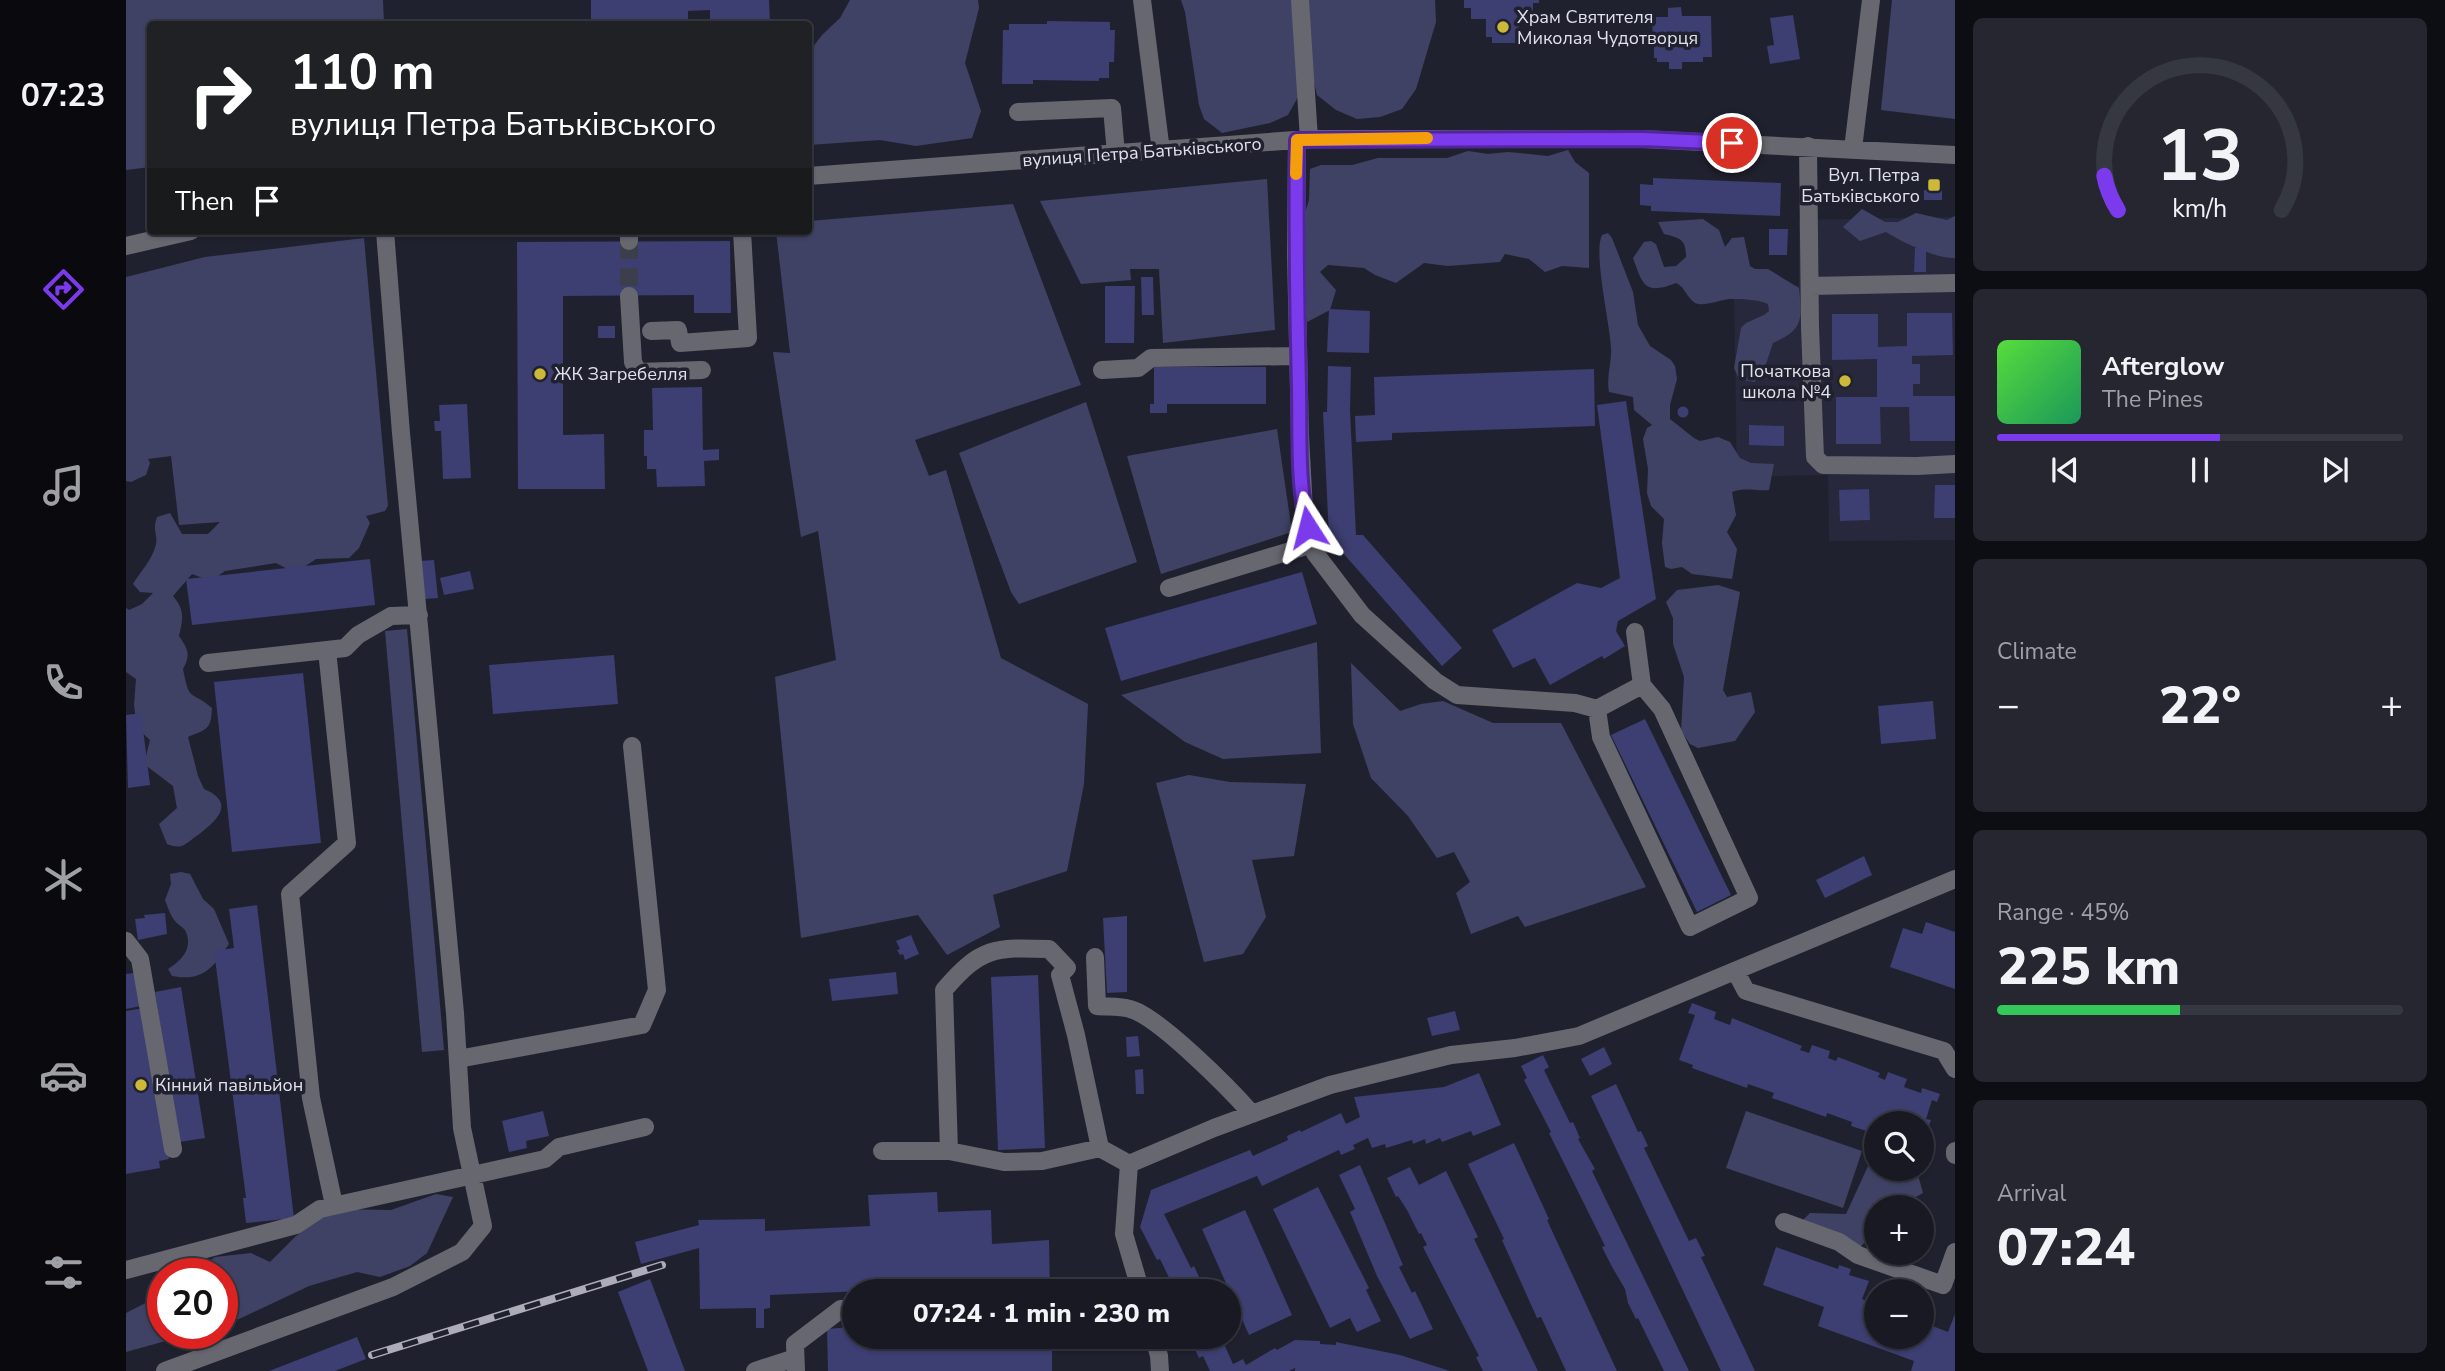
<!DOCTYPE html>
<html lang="en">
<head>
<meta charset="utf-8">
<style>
  :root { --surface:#181923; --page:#252630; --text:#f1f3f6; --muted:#9fa0a6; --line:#363841; --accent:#7c3aed }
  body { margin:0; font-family:"Nunito Sans",sans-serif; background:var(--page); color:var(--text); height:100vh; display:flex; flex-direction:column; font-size:26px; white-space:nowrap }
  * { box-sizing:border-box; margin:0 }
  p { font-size:23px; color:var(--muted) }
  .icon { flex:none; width:38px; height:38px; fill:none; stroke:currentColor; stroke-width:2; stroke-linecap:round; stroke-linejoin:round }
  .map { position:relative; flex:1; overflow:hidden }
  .drawer { display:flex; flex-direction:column; gap:18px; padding:18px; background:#0d0e13; width:490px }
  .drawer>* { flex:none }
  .top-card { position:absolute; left:21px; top:21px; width:665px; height:214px; border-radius:7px; box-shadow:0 2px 5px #0004,0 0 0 2px var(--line); background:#202124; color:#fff; overflow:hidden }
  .tools { position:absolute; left:1738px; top:1111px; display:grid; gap:14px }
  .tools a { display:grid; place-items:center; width:70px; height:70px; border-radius:50%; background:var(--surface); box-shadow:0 2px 5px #0004,0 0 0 2px var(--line); font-size:35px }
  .speed { position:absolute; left:21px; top:1258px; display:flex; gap:14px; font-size:35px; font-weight:700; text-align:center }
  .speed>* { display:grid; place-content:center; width:91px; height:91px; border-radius:50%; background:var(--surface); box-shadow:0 2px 5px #0004,0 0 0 2px var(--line); line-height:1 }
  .speed .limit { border:10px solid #d22; background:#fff; color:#111 }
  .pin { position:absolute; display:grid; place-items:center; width:60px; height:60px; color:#fff; margin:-30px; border:4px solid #fff; border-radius:50%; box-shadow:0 2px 7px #0007 }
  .me { position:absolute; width:77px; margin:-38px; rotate:351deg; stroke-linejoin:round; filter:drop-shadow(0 0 5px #0008) }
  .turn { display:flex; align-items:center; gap:24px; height:147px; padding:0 28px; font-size:32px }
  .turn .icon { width:91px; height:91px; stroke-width:2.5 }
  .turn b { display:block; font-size:49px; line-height:60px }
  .then { display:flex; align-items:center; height:66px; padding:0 28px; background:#0003; gap:14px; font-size:26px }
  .big { font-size:52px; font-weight:800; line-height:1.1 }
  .drawer .tile { flex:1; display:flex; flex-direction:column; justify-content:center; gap:10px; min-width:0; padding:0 24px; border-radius:10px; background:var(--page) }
  .drawer .dial { align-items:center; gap:0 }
  .dial svg { height:182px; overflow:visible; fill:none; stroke:var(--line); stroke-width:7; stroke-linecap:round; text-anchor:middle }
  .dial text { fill:var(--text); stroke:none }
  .song { display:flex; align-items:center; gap:21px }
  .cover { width:84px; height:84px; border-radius:10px; background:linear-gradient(135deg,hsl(110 70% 55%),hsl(150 70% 35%)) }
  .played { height:7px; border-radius:4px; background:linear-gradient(90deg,var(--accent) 55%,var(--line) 55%) }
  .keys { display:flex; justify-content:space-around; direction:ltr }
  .heat { display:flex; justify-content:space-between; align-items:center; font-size:38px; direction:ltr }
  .charge { height:10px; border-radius:5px; background:linear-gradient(90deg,#34c759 45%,var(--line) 0) }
  .trip { position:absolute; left:716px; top:1279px; width:399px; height:70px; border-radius:35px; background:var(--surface); box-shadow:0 2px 5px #0004,0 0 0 2px var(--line); font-weight:800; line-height:70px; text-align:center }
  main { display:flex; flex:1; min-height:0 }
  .dock { display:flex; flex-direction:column; width:126px; justify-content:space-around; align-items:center; background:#0a0a0e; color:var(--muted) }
  .dock .icon { width:49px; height:49px }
  .dock .active { color:var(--accent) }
  .dock b { font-size:32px; color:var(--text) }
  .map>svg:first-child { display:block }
  .built { fill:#27283c }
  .green { fill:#404265 }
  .building { fill:#3d3e71 }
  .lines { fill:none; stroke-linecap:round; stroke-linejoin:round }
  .minor-tunnel { stroke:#3d3e4b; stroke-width:18; stroke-dasharray:18 9; stroke-linecap:butt }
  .minor { stroke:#66676f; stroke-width:18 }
  .rail-casing { stroke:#acadb8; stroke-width:8 }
  .rail { stroke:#20212f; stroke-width:5; stroke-dasharray:16; stroke-linecap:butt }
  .route-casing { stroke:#51269a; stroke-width:18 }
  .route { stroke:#7c3aed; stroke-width:12 }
  .slow { stroke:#f59e0b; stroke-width:12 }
  .poi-dot { fill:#ccb939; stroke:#20212f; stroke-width:2.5 }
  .labels { text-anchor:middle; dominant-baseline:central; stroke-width:7; stroke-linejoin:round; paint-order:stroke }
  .poi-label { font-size:18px; fill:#e0e1eb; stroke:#20212f; text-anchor:start }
  .street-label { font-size:18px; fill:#e0e1eb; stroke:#20212f }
</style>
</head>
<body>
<main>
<nav class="dock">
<b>07:23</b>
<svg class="icon active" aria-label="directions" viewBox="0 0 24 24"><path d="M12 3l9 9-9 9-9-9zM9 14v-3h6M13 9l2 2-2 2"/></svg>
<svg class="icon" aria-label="music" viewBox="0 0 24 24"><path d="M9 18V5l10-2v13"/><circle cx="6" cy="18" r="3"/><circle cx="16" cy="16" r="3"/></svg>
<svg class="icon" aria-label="phone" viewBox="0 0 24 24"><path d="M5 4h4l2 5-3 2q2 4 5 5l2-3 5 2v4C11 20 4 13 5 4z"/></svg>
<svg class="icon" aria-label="climate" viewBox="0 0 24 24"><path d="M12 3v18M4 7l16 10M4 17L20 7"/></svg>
<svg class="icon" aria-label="car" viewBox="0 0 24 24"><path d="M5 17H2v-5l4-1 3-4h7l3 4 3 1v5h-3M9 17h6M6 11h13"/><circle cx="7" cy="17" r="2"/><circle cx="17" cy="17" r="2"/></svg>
<svg class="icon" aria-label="filters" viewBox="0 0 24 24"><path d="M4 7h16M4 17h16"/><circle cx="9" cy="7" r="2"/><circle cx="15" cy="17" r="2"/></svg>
</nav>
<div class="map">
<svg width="1829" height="1371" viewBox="0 0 1829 1371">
  <rect width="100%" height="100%" fill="#20212f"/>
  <path class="built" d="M1829 217V540L1703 541 1702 475 1611 477 1608 287 1673 286V220Z"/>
  <path class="green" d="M0 0H257L258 24H24V167L0 170Z
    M724 0H852L853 8 839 63 855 111 846 138 790 146 754 140 683 145V52L696 35 714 18Z
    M1055 0H1168L1173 95 1162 115 1144 123 1096 133 1078 119 1073 105 1059 12Z
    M1176 0H1309L1310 22 1290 89 1276 109 1254 117 1231 119 1210 110 1191 95 1180 48Z
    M1766 0H1829V119L1755 110Z
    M1442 150 1449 162 1463 173V268L1436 266 1419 272 1403 259 1379 254 1374 262 1322 266 1298 263 1270 283 1249 275 1238 268 1202 265 1194 272 1210 290 1204 310 1181 322 1179 308 1177 219 1183 200 1184 169 1195 165H1226L1252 158H1321L1342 151 1362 154 1382 152 1422 156Z
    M1141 179 1149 330 1037 343 1033 269H1004L1005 280 955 284 914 201Z
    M887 204 955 385 789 440 803 476 820 470 875 658 962 704 958 784 941 871 867 895 874 927 821 955 792 915 675 938 649 677 710 660 692 531 675 537 647 352 664 353 650 231H682L683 221Z
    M1736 209 1759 222H1772L1790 213 1821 220 1829 216V258C1810 259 1776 242 1760 232L1734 241 1717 227Z
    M1577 219 1593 230 1599 247 1606 238 1618 237 1624 266 1629 269H1642L1673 288C1676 319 1678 330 1647 343L1637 373 1628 382 1613 379 1608 368 1615 328 1620 323 1638 315 1643 311 1642 304C1631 299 1615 299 1603 299 1593 300 1578 307 1569 303 1561 298 1559 287 1550 283 1519 295 1517 286 1507 258L1518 242 1525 241 1530 244 1538 267 1550 266 1560 257C1560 239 1554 238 1538 234L1532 222Z
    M1482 233 1486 238 1507 292 1512 325 1524 346 1545 360 1549 366 1551 379 1544 405V419L1568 438 1574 441 1592 437 1604 442 1614 458 1625 463 1648 464 1643 490C1629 491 1619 487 1606 492L1610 515 1601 532 1611 549 1606 579 1566 574 1556 567 1545 569 1539 567 1536 543 1538 519 1525 506 1521 493 1522 469 1517 439 1521 428 1526 425 1508 410 1507 397 1483 392C1480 376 1486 363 1485 348 1484 323 1467 253 1476 235Z
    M238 238 262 506 259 511 240 516 244 523 233 548 223 558 190 559 169 573 150 563 99 571 85 581 66 574 47 596C59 610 57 619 53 636 62 649 65 655 57 669 64 704 64 689 86 708 85 730 81 729 62 737L72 776 78 789C111 803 90 821 72 835 67 838 62 843 58 845 52 848 46 846 41 844L33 824 51 808 47 786 18 764 24 740 11 728 8 705 10 679 0 672V608L3 610 16 604 27 593 14 592 7 584C14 572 27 559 30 544 32 534 26 532 31 517L44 513 56 534H82L94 522 53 525 45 456 22 459 24 463 20 475 5 482 0 481V277L79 257Z
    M960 402 1011 562 893 604 885 592 833 453Z
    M1151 429 1166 532 1035 574 1001 456Z
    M1592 585 1614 592 1597 690 1601 697 1625 692 1629 712 1609 741 1572 748 1564 744 1555 731 1558 677 1547 644V618L1540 602 1551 590Z
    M281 629 318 1050 296 1052 259 631Z
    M1191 642 1195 753 1097 759 1059 742 995 695Z
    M1225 663 1274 711 1295 704 1317 701 1367 723H1435L1520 887 1399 927 1392 916 1345 934 1330 893 1344 882 1328 852 1311 858 1282 816 1245 778 1227 724Z
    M1063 775 1104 782 1180 784 1168 856 1126 860 1140 917 1117 954 1078 962 1030 783Z
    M55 872 64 874 77 899 88 909 103 944C87 967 78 982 46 976L42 969C55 961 67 949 60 932 58 927 52 925 49 921 44 915 42 907 39 900L45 884 44 874Z
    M1620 1111 1736 1151 1717 1208 1600 1168Z
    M1750 1160V1169H1786L1792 1175 1797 1193 1772 1207 1750 1208V1215L1745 1217 1744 1236 1731 1251 1670 1227 1684 1213 1720 1214 1743 1164Z
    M310 1194 327 1197 301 1253 284 1266 254 1277 231 1272 183 1286 113 1319 96 1323V1274H66L89 1257 125 1253 144 1262 169 1237 204 1209 265 1210Z
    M37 1294V1334H65L0 1352V1313Z"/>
  <path class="building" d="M465 0H643L644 24H584V10L562 11V24H465Z
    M1338 0H1413V3H1407V14H1393V35H1390V43H1366V37H1360V19H1345V8H1338Z
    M1555 7 1556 16H1585L1586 57H1577V62H1556V69H1543V62H1531V58H1528V46H1531L1530 36H1527L1526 24H1530V17H1542V8Z
    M1667 15 1674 59 1644 64 1641 46 1648 45 1644 18Z
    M921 21 984 22V30H989L988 62H983V78H973V81L907 80V84H876L877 30H883V24H921Z
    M1527 178 1655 183 1654 216 1525 211V206L1514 205V184L1527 185Z
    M1798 190H1816V200H1798Z
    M1643 229H1662L1661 255H1643Z
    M604 241 605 313H568V295L437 296V435L478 434 479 489H392L391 242Z
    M1789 248H1800V272H1788Z
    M1015 277H1027L1028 315H1016Z
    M979 286H1009L1008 343H979Z
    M1203 309 1244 311 1243 353 1201 352Z
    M1781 313H1826L1827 355 1786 356V364H1794V384H1787V396H1829V441H1784L1783 407H1754L1755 444H1710V397H1751V359L1706 360V314H1752V347L1781 346Z
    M472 326H489V338H472Z
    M1202 366 1225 367 1224 411 1230 535H1237L1336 648 1316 666 1203 537 1197 412H1201Z
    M1028 367H1140V404H1041V413H1024V404H1028Z
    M1468 369 1469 426 1266 433V440L1230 442 1229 416 1249 415 1248 377Z
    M576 387 577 450 593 449V460L578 461 579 486 531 487 530 469H521V456H518V430H527L526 388Z
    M1500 401 1530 599 1492 621 1490 631 1499 646 1478 659 1476 656 1424 685 1409 658 1387 668 1366 630 1451 583 1475 588 1494 578 1471 405Z
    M341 404 345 478 317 479 315 431H309L308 421H314L313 405Z
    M1551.5 412a5.5 5.5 0 1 1 11 0a5.5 5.5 0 1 1-11 0Z
    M1623 425 1658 426V446L1623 445Z
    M1809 485H1829V518H1808Z
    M1743 489 1744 520 1714 521 1713 490Z
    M244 559 249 605 66 625 60 579Z
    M308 560 312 598 298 599 294 561Z
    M344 571 348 589 318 595 314 578Z
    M1176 572 1191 624 995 681 979 628Z
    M488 655 492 704 367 714 363 665Z
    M177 673 195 843 106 852 88 682Z
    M1807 701 1810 739 1755 744 1752 706Z
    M15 713 24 785 2 788 0 715Z
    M1519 719 1605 895 1571 912 1485 735Z
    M1738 856 1746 875 1699 898 1690 880Z
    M131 905 168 1218 120 1223 117 1198H120L88 951 108 948 103 909Z
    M39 913 41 934 12 940 9 919 19 918 18 915Z
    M1001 916V992L981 993 977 918Z
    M1800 922 1829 932V989L1764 967 1777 928 1796 934Z
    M785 935 793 954 779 960 777 954 774 955 771 950 774 949 770 941Z
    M770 972 772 994 706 1001 703 979Z
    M8 973 15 1006 0 1009V974Z
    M912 975 919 1148 872 1150 865 977Z
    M55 987 79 1138 53 1142 29 992Z
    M1566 1003 1590 1012 1588 1019 1604 1025 1606 1018 1676 1046 1674 1050 1683 1053 1686 1045 1704 1051 1702 1058 1710 1061 1712 1057 1754 1073 1752 1077 1759 1080 1762 1072 1781 1079 1778 1087 1795 1093 1796 1088 1814 1094 1811 1102 1806 1100 1800 1119 1805 1120 1796 1145V1124H1750V1134L1725 1126 1726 1122 1701 1113 1700 1117 1646 1098 1648 1093 1622 1084 1621 1088 1566 1068 1567 1065 1553 1060 1569 1015 1562 1013Z
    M18 1008 43 1159 33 1161 34 1168 0 1174V1011Z
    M1329 1011 1334 1030 1306 1036 1301 1018Z
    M1012 1036 1014 1056 1001 1057 1000 1037Z
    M1478 1047 1486 1064 1464 1076 1455 1059Z
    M1417 1055 1423 1067 1418 1070 1444 1123 1447 1122 1454 1138 1452 1139 1469 1169 1466 1171 1563 1371H1538L1512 1318 1510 1319 1502 1303 1499 1289 1485 1265 1476 1247 1479 1246 1423 1133 1425 1132 1398 1080 1401 1078 1395 1066Z
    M1017 1069 1018 1094H1010L1009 1070Z
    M1353 1073 1375 1125 1347 1136 1345 1131 1316 1142 1314 1138 1300 1144 1299 1139 1287 1144 1286 1140 1260 1148 1259 1144 1246 1148 1242 1138 1227 1145 1229 1149 1215 1155 1213 1150 1136 1186 1131 1176 1038 1214 1065 1268 1068 1266 1080 1292H1050L1034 1259 1031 1260 1014 1227 1025 1190 1124 1150 1127 1156 1162 1140 1161 1136 1174 1130 1175 1132 1215 1113 1220 1124 1234 1117 1228 1097 1318 1087Z
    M1490 1084 1512 1132 1515 1131 1522 1146 1518 1148 1563 1241 1570 1238 1579 1256 1575 1257 1629 1371H1595L1465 1096Z
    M417 1111 423 1136 400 1141 401 1148 383 1152 376 1121Z
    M1388 1143 1423 1219 1421 1220 1491 1371H1440L1415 1317 1411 1318 1376 1240 1378 1239 1342 1164Z
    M1234 1165 1277 1265 1273 1267 1286 1293 1289 1291 1307 1329 1284 1339 1251 1276 1224 1212 1229 1209 1213 1175Z
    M1284 1167 1293 1185 1320 1171 1352 1237 1348 1239 1412 1371H1357L1350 1357 1353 1356 1297 1247 1301 1245 1295 1233 1293 1234 1281 1210 1272 1196 1270 1197 1261 1178Z
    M1192 1187 1243 1288 1240 1290 1255 1321 1231 1332 1224 1318 1204 1328 1147 1209Z
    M811 1192 812 1212 865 1210 866 1244 923 1240 924 1292H879V1285L644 1295V1308L638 1309V1328H630V1308L574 1309 573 1248 515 1264 509 1242 573 1225 572 1220 639 1219V1231L744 1226 742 1195Z
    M1119 1210 1166 1315 1123 1335 1076 1229Z
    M1650 1247 1712 1269 1713 1265 1725 1269 1723 1275 1743 1281 1736 1299 1750 1305V1337H1796V1322L1822 1332 1829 1314V1371H1785L1788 1361 1692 1326 1698 1307 1637 1285Z
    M524 1279 559 1371H522L492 1292Z
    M725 1327V1331H728V1337H926V1371H702L701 1329Z
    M231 1337 240 1359 209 1371H143Z
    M1063 1337H1095L1107 1364 1117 1359 1120 1365 1149 1348 1151 1350 1169 1340 1194 1341V1344L1210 1345V1342L1274 1355 1324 1371H1169V1368L1163 1371H1084L1077 1356 1073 1358Z"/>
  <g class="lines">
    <path class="minor-tunnel" d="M503 241V296"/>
    <path class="minor" d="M1016 0 1035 151
      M1174 0 1183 139
      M892 112 986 108 990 154
      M1171 140 1170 254 1174 436 1178 510 1189 553 1236 615 1309 681 1331 695 1449 703 1471 709 1516 685 1509 632
      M1682 146 1684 327 1689 457 1697 465 1791 466 1829 464
      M1727 149 1745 0
      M682 176 1183 139H1517L1829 155
      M503 241V231
      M0 246 65 231
      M1684 286 1829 283
      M503 296 507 362 512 372 576 370
      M525 331 552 330 554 343 622 338 616 231
      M976 370 1012 368 1025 358 1172 356
      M1043 588 1187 544
      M201 650 221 843 164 894 185 1098 208 1205
      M82 663 219 648 232 635 265 616 293 615
      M1471 709 1475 737 1564 927 1623 898 1536 709 1516 685
      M0 941 14 959 47 1149
      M969 957 971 1006C982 1007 994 1006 1004 1009 1032 1016 1104 1089 1126 1114
      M1610 972 1620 991 1818 1051 1829 1069
      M332 1059 516 1025 531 990 506 746
      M756 1151H823L878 1162 916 1161 974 1148 1003 1164
      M823 1151 818 990C855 947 868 947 923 949L941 968 934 975 950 1035 974 1148
      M1829 1151V1155
      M1658 1222 1713 1242 1732 1255 1817 1285 1829 1252
      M0 1270 170 1225 194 1209 419 1159 433 1147 519 1127
      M1015 1292 998 1234 1003 1164 1088 1128 1204 1085 1325 1055 1389 1048 1453 1036 1829 879
      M1028 1337 1033 1356 1034 1371
      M39 1371 267 1287 336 1252 357 1226 336 1128 329 1013 275 433 259 231
      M629 1371 669 1358
      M670 1371 669 1344 715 1309 728 1308"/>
    <g class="rail-casing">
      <path id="rail" d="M246 1355 536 1265"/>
    </g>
    <use href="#rail" class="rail"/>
  </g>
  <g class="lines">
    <g class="route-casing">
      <path id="route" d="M1182 527C1171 483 1174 433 1173 388 1171 305 1170 222 1171 140L1517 139 1606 143"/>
    </g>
    <use href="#route" class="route"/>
    <path class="slow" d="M1170 174 1171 140 1301 138"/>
  </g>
  <g class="poi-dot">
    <circle cx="1377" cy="27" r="7"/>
    <rect x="1801" y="178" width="14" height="14" rx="3.5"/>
    <circle cx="414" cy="374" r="7"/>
    <circle cx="1719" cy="381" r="7"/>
    <circle cx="15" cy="1085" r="7"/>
  </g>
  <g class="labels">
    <g class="poi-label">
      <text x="1391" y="17">Храм Святителя<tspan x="1391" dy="21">Миколая Чудотворця</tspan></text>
      <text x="1794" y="175" text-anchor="end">Вул. Петра<tspan x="1794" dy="21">Батьківського</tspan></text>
      <text x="1705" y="371" text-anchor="end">Початкова<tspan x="1705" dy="21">школа №4</tspan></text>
      <text x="428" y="374">ЖК Загребелля</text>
      <text x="29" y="1085">Кінний павільйон</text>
    </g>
    <g class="street-label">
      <text transform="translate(1016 152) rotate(-4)">вулиця Петра Батьківського</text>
    </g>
  </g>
</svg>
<div class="tools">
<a><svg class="icon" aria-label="search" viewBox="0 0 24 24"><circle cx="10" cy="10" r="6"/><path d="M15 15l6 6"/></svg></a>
<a>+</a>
<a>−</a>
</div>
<div class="speed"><div class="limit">20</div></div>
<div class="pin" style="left:1606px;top:143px;background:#d93025"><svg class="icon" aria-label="arrive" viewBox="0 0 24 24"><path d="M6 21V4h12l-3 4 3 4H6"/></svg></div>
<svg class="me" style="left:1182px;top:527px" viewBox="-20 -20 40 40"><path d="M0-17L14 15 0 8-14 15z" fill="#7c3aed" stroke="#fff" stroke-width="4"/></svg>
<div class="trip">07:24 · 1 min · 230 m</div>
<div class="top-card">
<div class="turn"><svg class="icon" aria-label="right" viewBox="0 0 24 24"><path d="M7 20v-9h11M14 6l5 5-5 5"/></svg><div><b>110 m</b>вулиця Петра Батьківського</div></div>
<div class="then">Then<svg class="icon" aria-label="arrive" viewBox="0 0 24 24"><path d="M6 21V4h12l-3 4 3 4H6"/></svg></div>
</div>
</div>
<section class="drawer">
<div class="tile dial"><svg viewBox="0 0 100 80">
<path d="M14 69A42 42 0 1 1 86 69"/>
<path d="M14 69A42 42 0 0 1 8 54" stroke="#7c3aed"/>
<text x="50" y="56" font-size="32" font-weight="700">13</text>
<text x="50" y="72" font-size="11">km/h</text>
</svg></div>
<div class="tile">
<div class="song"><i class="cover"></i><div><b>Afterglow</b><p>The Pines</p></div></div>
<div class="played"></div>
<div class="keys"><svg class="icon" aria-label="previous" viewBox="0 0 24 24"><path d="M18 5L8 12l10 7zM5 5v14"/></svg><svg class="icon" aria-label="pause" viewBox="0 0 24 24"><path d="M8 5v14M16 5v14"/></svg><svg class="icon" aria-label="next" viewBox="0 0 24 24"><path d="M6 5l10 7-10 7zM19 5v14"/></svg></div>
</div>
<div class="tile"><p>Climate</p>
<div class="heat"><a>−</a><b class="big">22°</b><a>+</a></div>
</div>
<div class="tile"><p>Range · 45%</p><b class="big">225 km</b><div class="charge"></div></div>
<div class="tile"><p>Arrival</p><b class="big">07:24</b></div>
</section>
</main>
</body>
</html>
